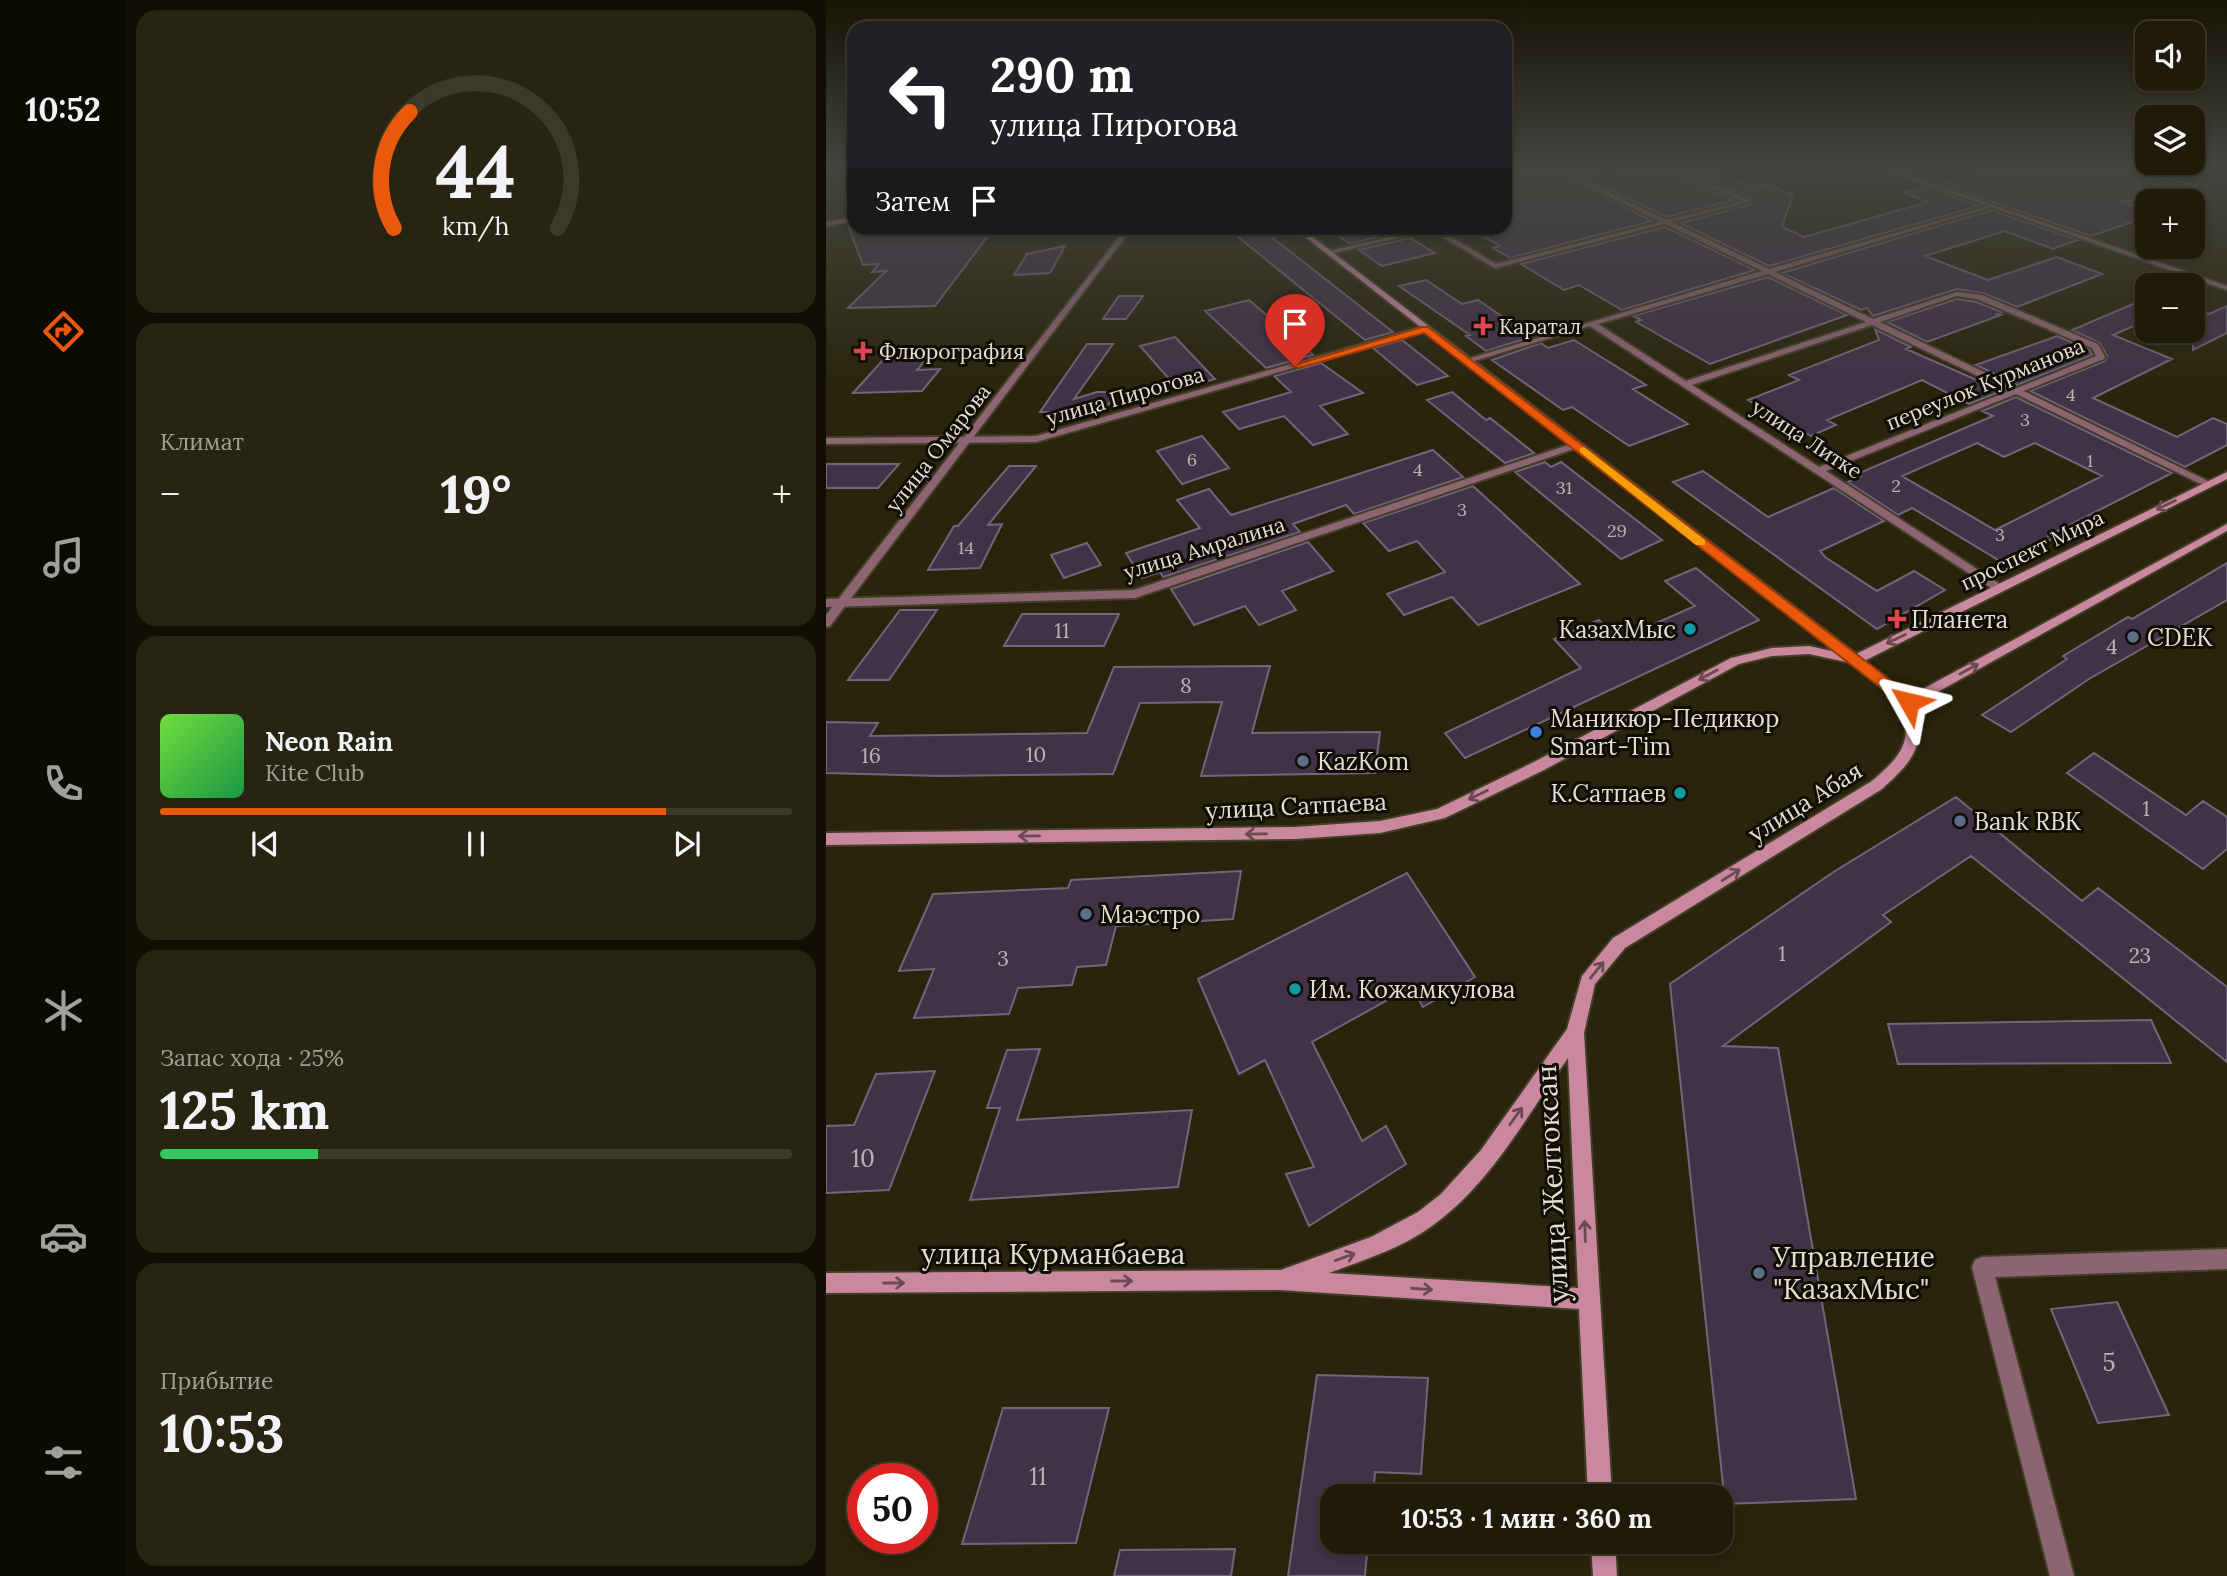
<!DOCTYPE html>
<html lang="ru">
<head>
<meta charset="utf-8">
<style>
  :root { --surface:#1f1b08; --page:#272412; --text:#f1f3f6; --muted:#a1a19c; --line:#3c3929; --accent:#ea580c }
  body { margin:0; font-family:Lora,serif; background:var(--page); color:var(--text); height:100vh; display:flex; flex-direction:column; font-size:26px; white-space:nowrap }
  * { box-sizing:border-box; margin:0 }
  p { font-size:23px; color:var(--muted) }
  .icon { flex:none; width:38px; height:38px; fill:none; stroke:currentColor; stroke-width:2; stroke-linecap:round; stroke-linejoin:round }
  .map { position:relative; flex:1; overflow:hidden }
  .side { display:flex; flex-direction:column; gap:10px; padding:10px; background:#110f04; width:700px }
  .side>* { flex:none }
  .hud { position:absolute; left:21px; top:21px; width:665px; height:214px; border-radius:21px; box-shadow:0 4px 10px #0003,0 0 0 2px var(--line); background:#202124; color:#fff; overflow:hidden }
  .controls { position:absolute; left:1309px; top:21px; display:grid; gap:14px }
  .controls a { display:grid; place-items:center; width:70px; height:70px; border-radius:14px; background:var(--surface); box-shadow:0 4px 10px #0003,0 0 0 2px var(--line); font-size:35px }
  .speed { position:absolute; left:21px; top:1463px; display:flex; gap:14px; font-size:35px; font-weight:700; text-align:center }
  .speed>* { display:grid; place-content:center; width:91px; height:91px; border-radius:50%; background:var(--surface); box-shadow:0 4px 10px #0003,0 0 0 2px var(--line); line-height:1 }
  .speed .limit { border:10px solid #d22; background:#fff; color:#111 }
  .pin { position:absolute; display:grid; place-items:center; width:60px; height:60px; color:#fff; margin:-72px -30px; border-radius:50% 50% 50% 0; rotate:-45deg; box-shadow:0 0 7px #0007 }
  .pin .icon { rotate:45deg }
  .me { position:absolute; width:77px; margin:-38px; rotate:307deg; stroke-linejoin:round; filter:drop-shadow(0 0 5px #0008) }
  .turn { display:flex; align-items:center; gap:24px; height:147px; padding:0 28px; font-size:32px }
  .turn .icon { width:91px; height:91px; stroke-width:2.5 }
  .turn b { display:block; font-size:49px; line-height:60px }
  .then { display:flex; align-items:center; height:66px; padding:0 28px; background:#0003; gap:14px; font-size:26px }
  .big { font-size:52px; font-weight:700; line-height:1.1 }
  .side .widget { flex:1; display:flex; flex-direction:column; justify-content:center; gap:10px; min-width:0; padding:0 24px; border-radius:21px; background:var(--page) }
  .side .dial { align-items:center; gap:0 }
  .dial svg { height:182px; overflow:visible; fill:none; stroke:var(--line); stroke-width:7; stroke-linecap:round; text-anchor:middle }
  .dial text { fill:var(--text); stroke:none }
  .song { display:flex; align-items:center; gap:21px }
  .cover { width:84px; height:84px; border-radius:10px; background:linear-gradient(135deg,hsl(100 70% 55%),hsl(140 70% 35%)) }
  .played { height:7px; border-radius:4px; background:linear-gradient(90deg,var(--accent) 80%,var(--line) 80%) }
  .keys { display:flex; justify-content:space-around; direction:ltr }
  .heat { display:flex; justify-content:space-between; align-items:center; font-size:38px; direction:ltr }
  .charge { height:10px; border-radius:5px; background:linear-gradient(90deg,#34c759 25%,var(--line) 0) }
  .trip { position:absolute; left:494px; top:1484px; width:413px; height:70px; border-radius:21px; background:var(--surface); box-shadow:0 4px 10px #0003,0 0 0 2px var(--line); font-weight:700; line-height:70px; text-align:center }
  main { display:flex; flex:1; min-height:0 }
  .dock { display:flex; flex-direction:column; width:126px; justify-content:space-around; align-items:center; background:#0c0b03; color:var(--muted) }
  .dock .icon { width:49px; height:49px }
  .dock .on { color:var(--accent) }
  .dock b { font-size:32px; color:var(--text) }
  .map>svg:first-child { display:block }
  .building { fill:#413247; stroke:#74647b; stroke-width:2; fill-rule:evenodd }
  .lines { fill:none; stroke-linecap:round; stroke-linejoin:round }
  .minor-casing { stroke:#433e27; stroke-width:4 }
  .tertiary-casing { stroke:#433e27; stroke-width:4 }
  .secondary-casing { stroke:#433e27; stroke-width:4 }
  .minor { fill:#8d6471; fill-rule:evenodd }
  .tertiary { fill:#8d6471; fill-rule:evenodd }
  .secondary { fill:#c9889e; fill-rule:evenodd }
  .oneway { stroke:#6c4a51 }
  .route { fill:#ea580c; stroke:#983908; stroke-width:2 }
  .slow { fill:#f59e0b }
  .health-dot { fill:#e0444e; stroke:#0f0d04; stroke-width:2.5 }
  .culture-dot { fill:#0f9aa8; stroke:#0f0d04; stroke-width:2.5 }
  .service-dot { fill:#5c6f8a; stroke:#0f0d04; stroke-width:2.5 }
  .shop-dot { fill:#3f7fe0; stroke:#0f0d04; stroke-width:2.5 }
  .labels { text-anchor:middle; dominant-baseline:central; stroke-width:6; stroke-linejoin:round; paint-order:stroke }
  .far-number-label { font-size:18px; fill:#bab4ae }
  .far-poi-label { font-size:21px; fill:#e2dfd0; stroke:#0f0d04; text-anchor:start }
  .far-street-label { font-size:21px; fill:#e2dfd0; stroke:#0f0d04 }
  .number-label { font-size:21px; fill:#bab4ae }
  .poi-label { font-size:24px; fill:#e2dfd0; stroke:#0f0d04; text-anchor:start }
  .street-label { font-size:24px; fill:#e2dfd0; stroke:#0f0d04 }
  .near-number-label { font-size:24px; fill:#bab4ae }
  .near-street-label { font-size:28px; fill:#e2dfd0; stroke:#0f0d04 }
  .near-poi-label { font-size:28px; fill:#e2dfd0; stroke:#0f0d04; text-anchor:start }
</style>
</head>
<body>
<main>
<nav class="dock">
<b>10:52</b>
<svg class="icon on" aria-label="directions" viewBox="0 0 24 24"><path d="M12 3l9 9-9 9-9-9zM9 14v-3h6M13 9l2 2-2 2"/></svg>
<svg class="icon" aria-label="music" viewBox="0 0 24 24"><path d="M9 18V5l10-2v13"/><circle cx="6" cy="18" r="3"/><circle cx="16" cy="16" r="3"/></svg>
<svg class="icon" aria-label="phone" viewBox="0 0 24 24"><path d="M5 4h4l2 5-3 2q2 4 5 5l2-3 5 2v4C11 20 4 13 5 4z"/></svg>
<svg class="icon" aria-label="climate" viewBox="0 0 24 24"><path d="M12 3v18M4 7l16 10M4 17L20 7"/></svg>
<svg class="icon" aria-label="car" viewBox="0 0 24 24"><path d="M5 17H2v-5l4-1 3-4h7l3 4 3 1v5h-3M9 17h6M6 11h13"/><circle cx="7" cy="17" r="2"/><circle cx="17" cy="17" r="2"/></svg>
<svg class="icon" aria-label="filters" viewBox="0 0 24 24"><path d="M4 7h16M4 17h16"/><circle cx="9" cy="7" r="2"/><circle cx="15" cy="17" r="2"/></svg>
</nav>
<section class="side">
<div class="widget dial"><svg viewBox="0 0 100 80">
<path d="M14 69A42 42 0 1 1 86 69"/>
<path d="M14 69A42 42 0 0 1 21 18" stroke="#ea580c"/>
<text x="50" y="56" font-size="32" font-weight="700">44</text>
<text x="50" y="72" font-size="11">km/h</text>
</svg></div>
<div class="widget"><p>Климат</p>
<div class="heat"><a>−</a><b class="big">19°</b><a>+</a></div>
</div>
<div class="widget">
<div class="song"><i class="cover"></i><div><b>Neon Rain</b><p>Kite Club</p></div></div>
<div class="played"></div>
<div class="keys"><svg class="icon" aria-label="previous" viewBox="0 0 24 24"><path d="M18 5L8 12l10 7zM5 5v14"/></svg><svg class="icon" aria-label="pause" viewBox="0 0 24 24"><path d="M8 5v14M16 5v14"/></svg><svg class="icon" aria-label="next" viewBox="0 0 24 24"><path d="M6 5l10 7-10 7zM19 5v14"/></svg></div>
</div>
<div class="widget"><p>Запас хода · 25%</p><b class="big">125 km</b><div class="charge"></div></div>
<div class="widget"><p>Прибытие</p><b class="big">10:53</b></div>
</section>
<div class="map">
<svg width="1401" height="1576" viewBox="0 0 1401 1576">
  <rect width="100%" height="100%" fill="#29240b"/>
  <path class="building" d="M722 169H725L826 221 684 258 667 248 674 246 643 228H679V178Z
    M739 169H760L780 178 831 169 908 200 841 217Z
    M874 169 925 187 940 184 967 195 956 227 978 237 1102 202 1078 193 1101 187 1153 206 943 266 854 223 926 204 925 198 862 171Z
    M1183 169H1311L1371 186 1326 201H1294L1321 210V217L1265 236 1114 184Z
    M1165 210 1252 240 1227 249 1179 231 1099 256 1162 280 1231 257 1276 274 1191 307 1157 293 1131 289 1047 316 1041 308 1035 310 956 273Z
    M839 227 929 270 796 310 753 285 738 290 695 264Z
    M23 228H168L109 306 22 308 60 271 46 272 53 264 37 265Z
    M401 228H434L567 332 539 340Z
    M502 228H569L575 231 524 244Z
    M584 238 609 253 556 266 533 250Z
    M239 246 224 273 188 275 201 254Z
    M942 277 1021 315 884 364 810 322 815 320 807 316Z
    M600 280 636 304 652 300 706 337 660 351 640 336 644 335 573 286Z
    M293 296H317L300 319H277Z
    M1321 298V320L1287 335 1346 359 1267 398 1351 437 1387 418 1401 424V445L1359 467 1204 391 1279 361 1281 356 1274 343 1246 330Z
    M1131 299 1150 302 1176 312 1171 314 1175 315 1101 342 1061 322Z
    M423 300 487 355 440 368 379 311Z
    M1401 306V333L1367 350V308L1383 314Z
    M1049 329 1085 347 1080 349 1176 391 1143 404 1096 380 1001 420 1010 425 985 436 922 400 973 380 963 375 1053 340Z
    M1231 336 1264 350 1266 355 1191 385 1150 365Z
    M349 337 389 379 352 389 314 346Z
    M576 340 622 376 591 385 547 348Z
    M748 340 820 385 807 389 862 424 803 446 746 407 737 410 666 360 715 343 722 348Z
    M261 344H287L248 399 271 392H290L278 412H214Z
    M109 349 91 370 114 369 96 391 27 393 66 350Z
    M495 363 537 393 494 406 522 434 487 445 458 416 413 429 397 412 465 392 448 376Z
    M626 392 660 420 664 418 708 453 679 463 601 400Z
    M1190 397 1346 473 1222 536 1227 538 1179 564 1086 508 1072 515 1022 482 1035 476 1031 474 1167 416 1156 411ZM1151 443 1178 457 1209 443 1276 476 1169 530 1076 476Z
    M376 436 403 468 356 484 331 451Z
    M607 450 637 477 528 514 520 505 467 524 474 532 337 577 334 572 316 578 300 553 374 528 351 500 383 489 405 515Z
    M719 462 725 467 735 462 836 540 795 559 689 472Z
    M0 464H73L52 488H0Z
    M183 466H210L162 525 176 524 154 568 102 570 128 526H132Z
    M877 471 942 517 1008 488 1058 521 994 551 999 557 1051 591 1088 571 1119 590 1051 629 847 482Z
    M647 486 754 584 652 625 626 597 578 615 561 594 619 572 591 541 563 551 537 523Z
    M482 542 507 571 456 591 470 610 433 625 419 606 368 625 345 589Z
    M261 543 275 565 238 578 225 555Z
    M1401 563V600L1263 679 1185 732 1156 715 1241 659 1237 656 1302 617 1306 619Z
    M870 568 933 620 639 758 619 733 755 668 728 639 773 620 794 639 869 606 839 581Z
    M74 610H111L63 680H22Z
    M196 614H293L278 646H178Z
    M444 666 426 733 554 732 549 773 375 776 396 702 314 703 287 774 113 776 0 773V722L52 723 44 736 261 733 288 667Z
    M1268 753 1360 815 1377 801 1401 817V849L1377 869 1241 773Z
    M1130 797 1256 901 1272 888 1401 987V1062L1145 856 1057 915 1065 922 897 1046 952 1048 1030 1499 899 1504 844 984 1009 871Z
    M415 871 407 919 290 926 280 965 251 967 246 985 192 988 183 1014 88 1018 108 969 73 971 107 894 242 888 245 880Z
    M581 873 649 977 597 1007 585 987 486 1042 536 1141 560 1126 580 1164 483 1226 460 1174 488 1167 439 1060 413 1074 372 979Z
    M1325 1020 1345 1063 1072 1064 1062 1024Z
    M214 1049 191 1120 366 1110 352 1187 144 1200 174 1108H161L181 1050Z
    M109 1071 63 1190 0 1193V1126L28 1125 50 1074Z
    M1291 1302 1343 1415 1272 1423 1225 1309Z
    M491 1375 602 1378 595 1474 549 1472 547 1496H506V1542H542L539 1576H462Z
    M177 1408H283L250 1543 136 1544Z
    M409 1549 405 1576H288L294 1550Z"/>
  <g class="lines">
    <g class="minor-casing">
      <path id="minor" d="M692 169H702L679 175V171Z
        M727 169H734L841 220 916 201 842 169H849L924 200V202L846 222 943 269 1166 205V207L949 272 1047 319 1131 292 1156 295 1272 344 1279 357 1278 359 1198 391 1388 484 1379 486 1190 394 1000 471 1180 588 1174 592 1170 591 764 326 645 362 638 360 936 271 839 224 669 268 605 230 503 254 500 252 601 228H610L670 264 834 222ZM942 274 1040 322 860 381 772 324ZM1131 296 1151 299 1266 348 1270 356 1191 388 1054 322ZM1046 325 1183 391 993 467 866 385Z
        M28 217V221L0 226V222Z
        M596 327 603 329 210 442 0 444V438L210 436Z
        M751 442 756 445 754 447 309 598 0 607V599L308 590Z
        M1401 1249V1269L1169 1277 1248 1576H1224L1146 1267 1149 1260 1156 1257Z"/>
    </g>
    <g class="tertiary-casing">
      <path id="tertiary" d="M1056 169H1064L1401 286V290Z
        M300 228H306L4 626 0 627V615Z"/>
    </g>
    <g class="secondary-casing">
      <path id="secondary" d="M468 228H475L1030 654 1401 472V479L1038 661 1084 696 1401 524V531L1090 704C1100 746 1086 762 1056 789L799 948 769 984 758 1033 786 1496H762L753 1309 454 1290 0 1293V1273L455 1270 545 1237 592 1212 615 1194 655 1150 741 1029 756 976 787 938 1046 781C1075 756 1086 744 1077 704L1025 663 983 654 946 656 913 664 718 770 619 818 554 833 470 839 0 845V833L470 827 554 821 611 809 708 762 905 658 946 648 983 646 1010 652ZM742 1058 752 1288 503 1273C538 1260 576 1248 606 1226 666 1183 700 1116 742 1058Z
        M765 1542H789L791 1576H767Z"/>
    </g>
    <use href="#minor" class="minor"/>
    <use href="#tertiary" class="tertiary"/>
    <use href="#secondary" class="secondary"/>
  </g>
  <defs><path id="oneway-shaft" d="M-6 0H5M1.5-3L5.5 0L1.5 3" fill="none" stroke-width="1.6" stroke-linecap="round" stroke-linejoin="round" transform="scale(1.75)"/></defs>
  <g class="oneway">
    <use href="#oneway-shaft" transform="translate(1340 505) rotate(154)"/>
    <use href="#oneway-shaft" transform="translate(1070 639) rotate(154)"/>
    <use href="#oneway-shaft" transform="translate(1143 669) rotate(-29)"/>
    <use href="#oneway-shaft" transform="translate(882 675) rotate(152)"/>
    <use href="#oneway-shaft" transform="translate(652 795) rotate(154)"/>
    <use href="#oneway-shaft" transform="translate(430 834) rotate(179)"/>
    <use href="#oneway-shaft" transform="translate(203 836) rotate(179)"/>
    <use href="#oneway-shaft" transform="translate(905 875) rotate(-32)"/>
    <use href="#oneway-shaft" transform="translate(771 970) rotate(-51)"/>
    <use href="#oneway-shaft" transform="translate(690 1116) rotate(-54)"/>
    <use href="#oneway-shaft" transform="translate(759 1231) rotate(-92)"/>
    <use href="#oneway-shaft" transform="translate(519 1257) rotate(-20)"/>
    <use href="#oneway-shaft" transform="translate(296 1281)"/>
    <use href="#oneway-shaft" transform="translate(68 1283)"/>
    <use href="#oneway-shaft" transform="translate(596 1289) rotate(4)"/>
  </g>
  <linearGradient id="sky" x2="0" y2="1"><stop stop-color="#171406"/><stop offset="0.43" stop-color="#43453f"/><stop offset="1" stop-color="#43453f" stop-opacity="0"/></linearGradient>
  <rect width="1401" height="389" fill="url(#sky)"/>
  <path class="route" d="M596 327H602L1088 698V706H1078L598 333 473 368 465 366Z"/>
  <path class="slow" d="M758 447 879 540V545H870L754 452V448Z"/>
  <g class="health-dot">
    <path d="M653.5 315.5h7v7h7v7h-7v7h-7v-7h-7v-7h7z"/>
    <path d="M33.5 340.5h7v7h7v7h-7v7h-7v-7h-7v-7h7z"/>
    <path d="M1067.5 608.5h7v7h7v7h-7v7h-7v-7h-7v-7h7z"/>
  </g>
  <g class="culture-dot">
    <circle cx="864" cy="629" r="7"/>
    <circle cx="854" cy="793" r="7"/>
    <circle cx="469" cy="989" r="7"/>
  </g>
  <g class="service-dot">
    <circle cx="1307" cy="637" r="7"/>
    <circle cx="477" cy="761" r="7"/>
    <circle cx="1134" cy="821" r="7"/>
    <circle cx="260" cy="914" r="7"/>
    <circle cx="933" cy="1273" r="7"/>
  </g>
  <circle class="shop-dot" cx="710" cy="732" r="7"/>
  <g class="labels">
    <g class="far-number-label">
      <text x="1245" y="394">4</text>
      <text x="1199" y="419">3</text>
      <text x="366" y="459">6</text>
      <text x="1264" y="460">1</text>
      <text x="592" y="469">4</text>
      <text x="1070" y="485">2</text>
      <text x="738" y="487">31</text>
      <text x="636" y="509">3</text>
      <text x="791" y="530">29</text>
      <text x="1174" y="534">3</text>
      <text x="140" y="547">14</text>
    </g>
    <g class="far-poi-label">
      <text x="673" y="326">Каратал</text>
      <text x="53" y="351">Флюрография</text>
    </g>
    <g class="far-street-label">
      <text transform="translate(1159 384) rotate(-22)">переулок Курманова</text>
      <text transform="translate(299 396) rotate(-16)">улица Пирогова</text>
      <text transform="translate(981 439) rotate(33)">улица Литке</text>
      <text transform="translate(112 448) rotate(-52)">улица Омарова</text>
      <text transform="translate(378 548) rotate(-17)">улица Амралина</text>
      <text transform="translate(1206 550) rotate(-26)">проспект Мира</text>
    </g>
    <g class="number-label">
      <text x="236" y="630">11</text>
      <text x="1286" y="646">4</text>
      <text x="360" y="685">8</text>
      <text x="210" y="754">10</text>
      <text x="45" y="755">16</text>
      <text x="1320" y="808">1</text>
      <text x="956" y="953">1</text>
      <text x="1314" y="955">23</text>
      <text x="177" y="958">3</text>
    </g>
    <g class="poi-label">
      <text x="1085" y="619">Планета</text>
      <text x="850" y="629" text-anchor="end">КазахМыс</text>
      <text x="1321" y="637">CDEK</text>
      <text x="724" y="718">Маникюр-Педикюр<tspan x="724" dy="28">Smart-Tim</tspan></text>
      <text x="491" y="761">KazKom</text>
      <text x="840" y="793" text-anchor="end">К.Сатпаев</text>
      <text x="1148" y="821">Bank RBK</text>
      <text x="274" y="914">Маэстро</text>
      <text x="483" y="989">Им. Кожамкулова</text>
    </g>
    <g class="street-label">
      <text transform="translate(979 802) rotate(-32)">улица Абая</text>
      <text transform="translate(470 806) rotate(-3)">улица Сатпаева</text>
    </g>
    <g class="near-number-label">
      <text x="37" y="1158">10</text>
      <text x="1283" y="1362">5</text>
      <text x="212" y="1476">11</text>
    </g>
    <g class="near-street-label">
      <text transform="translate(726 1184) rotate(-93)">улица Желтоксан</text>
      <text x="227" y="1254">улица Курманбаева</text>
    </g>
    <g class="near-poi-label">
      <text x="947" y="1257">Управление<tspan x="947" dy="32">"КазахМыс"</tspan></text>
    </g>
  </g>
</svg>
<div class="controls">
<a><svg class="icon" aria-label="sound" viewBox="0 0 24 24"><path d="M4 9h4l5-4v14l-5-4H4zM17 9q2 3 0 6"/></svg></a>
<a><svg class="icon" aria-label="layers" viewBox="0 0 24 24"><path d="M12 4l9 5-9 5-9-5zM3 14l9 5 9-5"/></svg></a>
<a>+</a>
<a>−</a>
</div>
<div class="speed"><div class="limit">50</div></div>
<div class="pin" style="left:469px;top:366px;background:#d93025"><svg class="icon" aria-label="arrive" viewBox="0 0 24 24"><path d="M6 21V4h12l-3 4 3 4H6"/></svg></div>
<svg class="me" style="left:1083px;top:702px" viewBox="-20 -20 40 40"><path d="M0-17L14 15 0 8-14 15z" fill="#ea580c" stroke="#fff" stroke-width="4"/></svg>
<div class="trip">10:53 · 1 мин · 360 m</div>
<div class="hud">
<div class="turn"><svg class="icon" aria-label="left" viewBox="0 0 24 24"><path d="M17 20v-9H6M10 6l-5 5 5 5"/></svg><div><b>290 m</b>улица Пирогова</div></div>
<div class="then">Затем<svg class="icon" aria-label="arrive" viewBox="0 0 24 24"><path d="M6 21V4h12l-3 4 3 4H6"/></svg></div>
</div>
</div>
</main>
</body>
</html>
